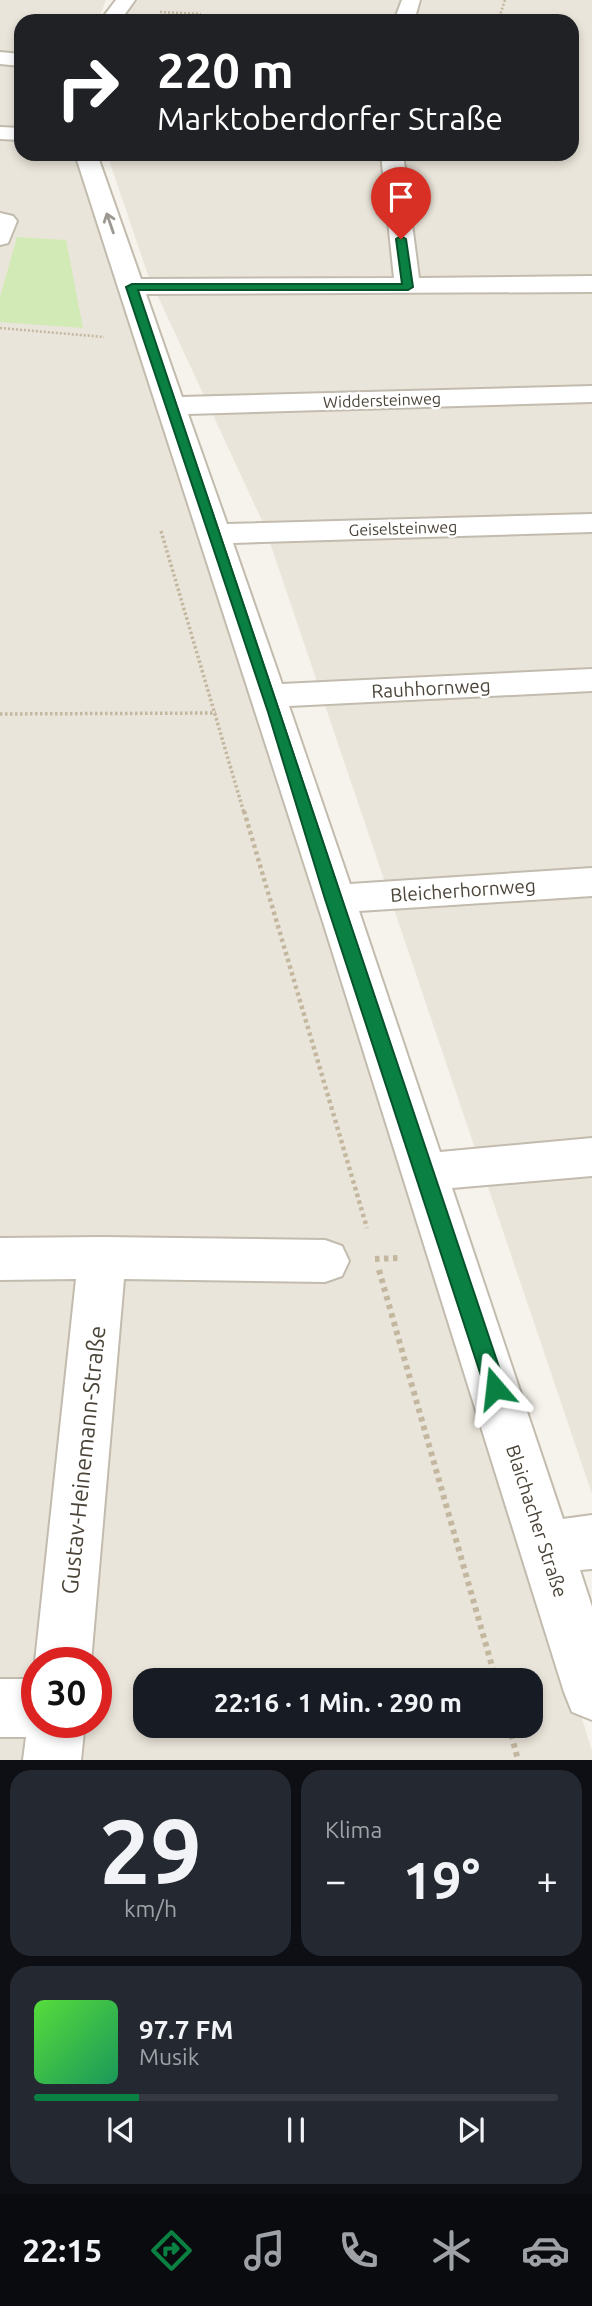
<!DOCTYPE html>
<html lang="de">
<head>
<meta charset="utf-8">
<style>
  :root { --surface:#171b24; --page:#242831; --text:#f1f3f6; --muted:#9ea1a6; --line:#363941; --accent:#0b8043 }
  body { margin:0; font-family:Ubuntu,sans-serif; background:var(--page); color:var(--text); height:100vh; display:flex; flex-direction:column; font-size:26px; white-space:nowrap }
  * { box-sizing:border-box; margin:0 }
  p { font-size:23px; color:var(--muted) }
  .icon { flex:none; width:38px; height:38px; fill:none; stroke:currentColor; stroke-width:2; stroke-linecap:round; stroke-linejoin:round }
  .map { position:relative; height:1760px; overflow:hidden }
  .side { display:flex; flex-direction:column; gap:10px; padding:10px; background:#0d0f14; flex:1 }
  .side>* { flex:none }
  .guide { position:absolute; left:14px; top:14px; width:565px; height:147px; border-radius:21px; box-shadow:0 4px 10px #0003; background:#202124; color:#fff; overflow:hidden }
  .speed { position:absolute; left:21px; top:1647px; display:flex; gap:14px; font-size:35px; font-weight:700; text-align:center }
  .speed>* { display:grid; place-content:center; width:91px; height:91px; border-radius:50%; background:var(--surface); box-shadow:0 4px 10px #0003; line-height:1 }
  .speed .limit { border:10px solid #d22; background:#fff; color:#111 }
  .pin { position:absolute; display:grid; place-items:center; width:60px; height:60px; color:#fff; margin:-72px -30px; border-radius:50% 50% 50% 0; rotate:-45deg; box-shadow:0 0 7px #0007 }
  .pin .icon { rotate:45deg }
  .me { position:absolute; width:77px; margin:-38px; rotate:343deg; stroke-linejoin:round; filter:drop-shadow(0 0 5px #0008) }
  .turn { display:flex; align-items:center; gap:24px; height:147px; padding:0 28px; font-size:32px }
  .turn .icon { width:91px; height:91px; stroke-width:2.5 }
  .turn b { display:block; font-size:49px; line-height:60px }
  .big { font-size:52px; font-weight:600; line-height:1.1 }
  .side .widget { flex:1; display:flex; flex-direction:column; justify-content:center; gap:10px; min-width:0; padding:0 24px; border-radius:21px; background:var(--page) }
  .side .dial { align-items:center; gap:0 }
  .dial b { font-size:91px; line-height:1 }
  .song { display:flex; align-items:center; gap:21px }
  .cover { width:84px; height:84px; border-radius:10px; background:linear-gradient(135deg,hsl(110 70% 55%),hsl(150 70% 35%)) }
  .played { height:7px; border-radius:4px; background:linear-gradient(90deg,var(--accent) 20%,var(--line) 20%) }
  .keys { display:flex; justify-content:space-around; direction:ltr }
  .heat { display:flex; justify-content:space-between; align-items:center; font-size:38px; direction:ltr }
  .side .tiles { flex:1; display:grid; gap:10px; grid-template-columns:1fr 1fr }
  .widget:last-child { grid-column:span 2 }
  .trip { position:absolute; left:133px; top:1668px; width:410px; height:70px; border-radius:21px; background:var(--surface); box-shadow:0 4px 10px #0003; font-weight:600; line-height:70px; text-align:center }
  .tabs { display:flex; height:112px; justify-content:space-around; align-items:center; background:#090b0e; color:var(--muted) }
  .tabs .icon { width:49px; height:49px }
  .tabs .active { color:var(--accent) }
  .tabs b { font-size:32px; color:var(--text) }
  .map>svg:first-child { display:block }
  .residential { fill:#eae5da; fill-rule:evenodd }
  .green { fill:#d2eab5 }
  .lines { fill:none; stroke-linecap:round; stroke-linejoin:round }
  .minor-casing { stroke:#c2bbae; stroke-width:4 }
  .path-far3 { stroke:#c4b79f; stroke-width:2.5; stroke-dasharray:2 2; stroke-linecap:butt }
  .path-far2 { stroke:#c4b79f; stroke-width:3.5; stroke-dasharray:2.5 2.5; stroke-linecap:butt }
  .path-far1 { stroke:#c4b79f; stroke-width:4.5; stroke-dasharray:3.5 3.5; stroke-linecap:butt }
  .path { stroke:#c4b79f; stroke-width:6; stroke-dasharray:4.5 4.5; stroke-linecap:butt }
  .minor { fill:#fff; fill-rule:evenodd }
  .oneway { stroke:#9c9892 }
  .route { fill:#0b8043; stroke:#07532c; stroke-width:2 }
  .labels { text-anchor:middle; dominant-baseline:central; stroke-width:5; stroke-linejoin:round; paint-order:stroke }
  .far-street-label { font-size:16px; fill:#4b4439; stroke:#fff }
  .street-label { font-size:19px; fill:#4b4439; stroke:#fff }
  .near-street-label { font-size:23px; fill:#4b4439; stroke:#fff }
</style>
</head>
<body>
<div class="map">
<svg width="592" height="1760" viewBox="0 0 592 1760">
  <rect width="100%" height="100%" fill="#f6f3ec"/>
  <path class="residential" d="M0 0H106L98 21H21V154H84L290 764 592 1751V1760H0ZM37 1662H96V1722H37ZM145 1680H530V1726H145Z
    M138 0H592V1494L264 525 148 275 107 154H572V21H120Z"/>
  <path class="green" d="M17 237 66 240 83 328 0 322V297Z"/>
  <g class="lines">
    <g class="minor-casing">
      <path id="minor" d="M116 0H135L120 21H100Z
        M402 0H420L414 21H394Z
        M0 52 21 54V66L0 64Z
        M0 127 21 128V140L0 139Z
        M75 154H97L141 279 394 278 381 154H403L419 278 592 276V292L146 294 182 397 592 386V402L188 414 227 524 592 514V532L233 543 282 684 592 669V691L289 706 350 884 592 868V896L359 911 440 1152 592 1138V1176L452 1188 563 1519 592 1515V1569L580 1570 592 1607V1720L572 1712 564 1692 323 922Z
        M0 213 13 216 17 221 8 243 0 245Z
        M102 1237 325 1240 342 1246 349 1261 342 1276 325 1282 124 1279 91 1662H37V1666L35 1662 76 1279 0 1280V1238Z
        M0 1679H37V1722H85L81 1760H23L26 1737H0Z"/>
    </g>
    <path class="path-far3" d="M160 12 201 14
      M488 17 499 18 505 0
      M0 328 104 337"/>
    <path class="path-far2" d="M161 531 244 813
      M0 714 216 713"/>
    <path class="path-far1" d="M244 811 367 1228"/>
    <path class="path" d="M375 1259 398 1258
      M379 1270 496 1680
      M509 1726 518 1760"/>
    <use href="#minor" class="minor"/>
  </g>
  <defs><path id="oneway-shaft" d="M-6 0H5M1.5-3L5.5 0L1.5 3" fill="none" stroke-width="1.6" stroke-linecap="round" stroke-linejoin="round" transform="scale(1.75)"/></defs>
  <use class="oneway" href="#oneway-shaft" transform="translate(110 223) rotate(-109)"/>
  <path class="route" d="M401 236 406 239 413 287 408 290H138C263 655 383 1022 506 1388L503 1395 495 1398 488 1395 485 1388 325 899 268 712 126 287 132 284H402L396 239Z"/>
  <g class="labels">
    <g class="far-street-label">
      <text transform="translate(382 400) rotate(-2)">Widdersteinweg</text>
      <text transform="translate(403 528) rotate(-2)">Geiselsteinweg</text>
    </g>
    <g class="street-label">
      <text transform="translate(431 688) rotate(-3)">Rauhhornweg</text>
      <text transform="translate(463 890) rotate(-4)">Bleicherhornweg</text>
      <text transform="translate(537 1521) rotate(72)">Blaichacher Straße</text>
    </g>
    <g class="near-street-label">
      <text transform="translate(83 1460) rotate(-84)">Gustav-Heinemann-Straße</text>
    </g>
  </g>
</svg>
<div class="speed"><div class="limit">30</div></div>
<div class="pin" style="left:401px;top:239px;background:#d93025"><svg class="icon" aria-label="arrive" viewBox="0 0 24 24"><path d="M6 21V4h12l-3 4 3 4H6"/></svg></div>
<svg class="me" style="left:495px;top:1388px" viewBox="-20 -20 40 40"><path d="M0-17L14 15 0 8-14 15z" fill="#0b8043" stroke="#fff" stroke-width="4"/></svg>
<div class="trip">22:16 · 1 Min. · 290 m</div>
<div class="guide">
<div class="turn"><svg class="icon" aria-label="right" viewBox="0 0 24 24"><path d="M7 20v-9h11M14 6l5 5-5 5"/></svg><div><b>220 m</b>Marktoberdorfer Straße</div></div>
</div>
</div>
<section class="side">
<div class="tiles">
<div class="widget dial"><b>29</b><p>km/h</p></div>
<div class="widget"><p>Klima</p>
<div class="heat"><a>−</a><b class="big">19°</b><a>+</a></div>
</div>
<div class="widget">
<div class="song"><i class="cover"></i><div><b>97.7 FM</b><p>Musik</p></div></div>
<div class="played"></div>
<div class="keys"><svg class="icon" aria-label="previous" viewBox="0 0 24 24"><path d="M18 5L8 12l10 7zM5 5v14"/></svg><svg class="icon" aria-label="pause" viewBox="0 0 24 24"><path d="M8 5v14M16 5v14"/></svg><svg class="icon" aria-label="next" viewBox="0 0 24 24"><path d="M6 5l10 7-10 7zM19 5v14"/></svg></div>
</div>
</div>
</section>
<nav class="tabs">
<b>22:15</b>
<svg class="icon active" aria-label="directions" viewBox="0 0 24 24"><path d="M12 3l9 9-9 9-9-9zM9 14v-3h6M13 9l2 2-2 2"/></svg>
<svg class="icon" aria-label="music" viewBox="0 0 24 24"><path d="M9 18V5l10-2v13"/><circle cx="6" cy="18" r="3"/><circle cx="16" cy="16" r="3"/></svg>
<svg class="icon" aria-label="phone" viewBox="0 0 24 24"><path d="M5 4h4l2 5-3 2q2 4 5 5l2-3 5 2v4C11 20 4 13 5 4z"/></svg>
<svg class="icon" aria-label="climate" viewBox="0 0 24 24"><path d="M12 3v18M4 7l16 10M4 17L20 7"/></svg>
<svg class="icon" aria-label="car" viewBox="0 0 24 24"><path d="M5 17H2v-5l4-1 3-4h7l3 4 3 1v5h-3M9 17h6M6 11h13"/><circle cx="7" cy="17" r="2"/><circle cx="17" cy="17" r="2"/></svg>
</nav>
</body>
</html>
